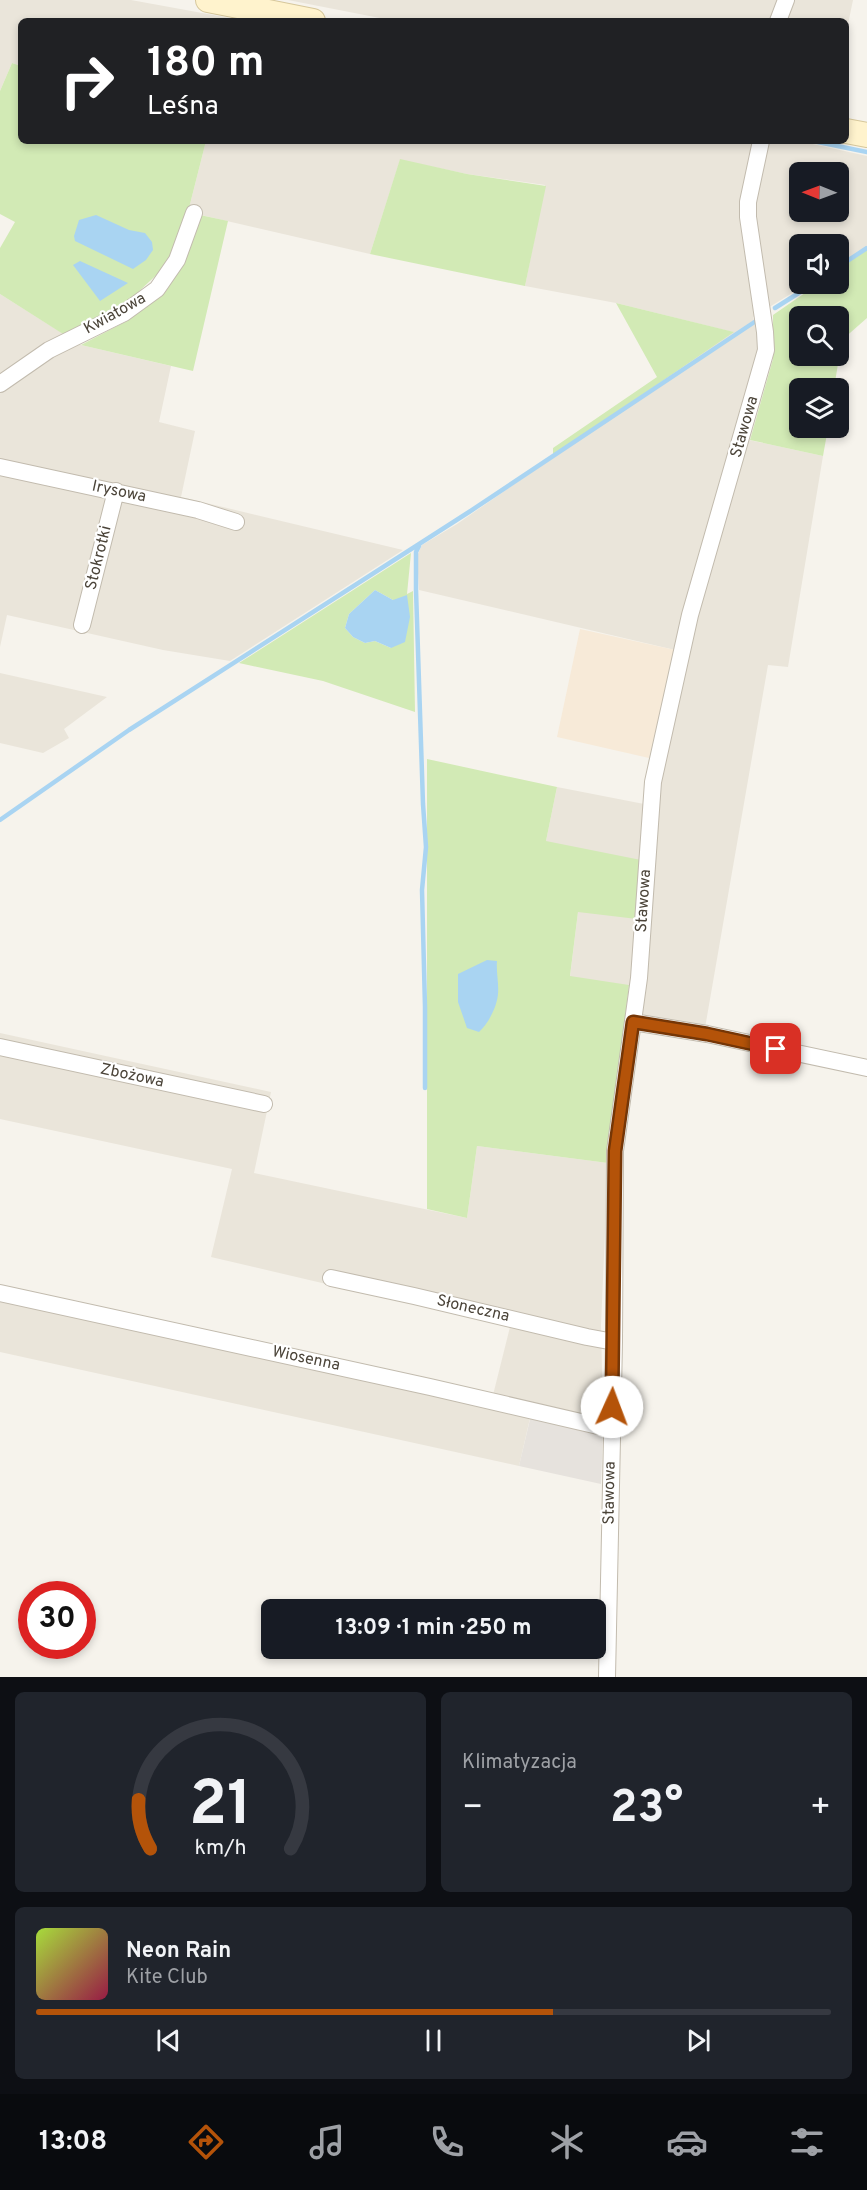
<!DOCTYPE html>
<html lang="pl">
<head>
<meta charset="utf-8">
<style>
  :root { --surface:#171b24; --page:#20242c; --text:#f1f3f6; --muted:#9ea1a6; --line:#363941; --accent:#b45309 }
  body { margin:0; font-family:Overpass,sans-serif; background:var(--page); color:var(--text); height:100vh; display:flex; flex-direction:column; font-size:22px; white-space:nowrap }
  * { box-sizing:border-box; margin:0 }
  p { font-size:20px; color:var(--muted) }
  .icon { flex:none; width:33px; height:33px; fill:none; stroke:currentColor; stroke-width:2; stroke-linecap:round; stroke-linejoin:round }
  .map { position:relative; height:1677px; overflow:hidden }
  .panel { display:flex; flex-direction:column; gap:15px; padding:15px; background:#0d0f14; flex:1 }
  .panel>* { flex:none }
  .banner { position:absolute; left:18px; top:18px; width:831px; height:126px; border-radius:9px; box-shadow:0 3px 9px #0003; background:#202124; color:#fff; overflow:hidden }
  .needle { width:39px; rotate:271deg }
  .tools { position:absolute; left:789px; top:162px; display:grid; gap:12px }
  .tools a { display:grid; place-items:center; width:60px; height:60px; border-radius:9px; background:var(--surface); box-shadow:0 3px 9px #0003; font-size:30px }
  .speed { position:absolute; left:18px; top:1581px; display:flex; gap:12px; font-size:30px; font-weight:700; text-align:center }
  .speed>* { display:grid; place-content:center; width:78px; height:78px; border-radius:50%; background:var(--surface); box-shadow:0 3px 9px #0003; line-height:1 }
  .speed .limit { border:9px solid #d22; background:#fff; color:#111 }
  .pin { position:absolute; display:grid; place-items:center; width:51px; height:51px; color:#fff; margin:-26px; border-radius:12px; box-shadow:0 3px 9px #0006 }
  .me { position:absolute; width:66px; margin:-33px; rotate:2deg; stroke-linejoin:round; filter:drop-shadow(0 0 4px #0008) }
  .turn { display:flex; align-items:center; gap:21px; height:126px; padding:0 30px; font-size:27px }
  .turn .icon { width:78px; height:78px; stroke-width:2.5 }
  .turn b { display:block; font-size:42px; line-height:51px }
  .big { font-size:45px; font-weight:700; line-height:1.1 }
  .panel .tile { flex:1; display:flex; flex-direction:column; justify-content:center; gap:9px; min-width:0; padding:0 21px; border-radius:9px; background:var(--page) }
  .panel .dial { align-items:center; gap:0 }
  .dial svg { height:156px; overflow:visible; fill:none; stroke:var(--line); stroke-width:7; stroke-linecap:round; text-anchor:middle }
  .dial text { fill:var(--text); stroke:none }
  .song { display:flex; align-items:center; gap:18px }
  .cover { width:72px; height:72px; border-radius:9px; background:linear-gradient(135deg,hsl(80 70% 55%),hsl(340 70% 35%)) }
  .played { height:6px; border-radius:3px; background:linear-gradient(90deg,var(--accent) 65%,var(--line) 65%) }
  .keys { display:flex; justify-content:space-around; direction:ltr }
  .heat { display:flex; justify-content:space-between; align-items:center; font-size:33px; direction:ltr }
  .panel .tiles { flex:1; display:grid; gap:15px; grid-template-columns:1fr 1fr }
  .tile:last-child { grid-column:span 2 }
  .trip { position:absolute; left:261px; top:1599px; width:345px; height:60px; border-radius:9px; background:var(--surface); box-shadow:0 3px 9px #0003; font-weight:700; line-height:60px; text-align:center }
  .menu { display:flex; height:96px; justify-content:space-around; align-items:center; background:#090b0e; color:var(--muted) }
  .menu .icon { width:42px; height:42px }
  .menu .selected { color:var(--accent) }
  .menu b { font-size:27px; color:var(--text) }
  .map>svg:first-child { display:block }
  .residential { fill:#eae5da; fill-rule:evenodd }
  .commercial { fill:#f7ead8 }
  .industrial { fill:#e6e2dd }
  .green { fill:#d2eab5; fill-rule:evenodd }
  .water { fill:#a9d4f2 }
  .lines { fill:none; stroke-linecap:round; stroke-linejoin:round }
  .stream { stroke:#a9d4f2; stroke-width:4.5 }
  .minor-casing { stroke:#c2bbae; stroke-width:18 }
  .secondary-casing { stroke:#d6c79b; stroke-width:26 }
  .minor { stroke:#fff; stroke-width:16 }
  .secondary { stroke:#fff3cd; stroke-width:24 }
  .route-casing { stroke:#753606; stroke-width:15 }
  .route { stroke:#b45309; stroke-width:10 }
  .labels { text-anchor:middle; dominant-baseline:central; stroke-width:4.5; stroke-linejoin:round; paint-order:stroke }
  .street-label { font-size:16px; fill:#4b4439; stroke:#fff }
</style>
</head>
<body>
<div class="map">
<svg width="867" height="1677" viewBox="0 0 867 1677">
  <rect width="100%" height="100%" fill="#f6f3ec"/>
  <path class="residential" d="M0 0H131L246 21H21V66L12 63 0 91Z
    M288 0H853L846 34V21H395Z
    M206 141H799L867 156V247L839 265 838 244H800V284H807L753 317 758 339V359L735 437 823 456 788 667 768 665 705 1028 639 1017 644 988 570 977 578 912 546 841 557 787 644 804 649 758 675 650 419 590 417 556 422 545 457 524 733 332 616 303 525 286 545 185 467 174 400 160 370 254 188 212ZM800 172H838V212H800Z
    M0 294 81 345 171 366 159 422 195 431 181 497 403 550 230 661 163 650 7 615 0 647Z
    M0 673 107 697 64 729 69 738 43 753 0 743Z
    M0 1033 271 1092 254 1173 467 1218 477 1146 608 1163 601 1325 603 1418 533 1405 519 1466 0 1352V1299L493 1395 510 1327 211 1257 232 1169 0 1119Z"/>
  <path class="commercial" d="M580 629 675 650 649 758 557 737Z"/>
  <path class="industrial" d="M531 1415 603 1431 601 1484 519 1466Z"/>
  <path class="green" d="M12 63 21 66V141H206L188 212 166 266 119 310 63 334 0 294V248L15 222 0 214V91Z
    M400 159 467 174 546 186 525 286 370 254Z
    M200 215 228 221 193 371 81 345 125 322 166 291 184 256Z
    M867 249V318L842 340 834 388H800V428H828L823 456 750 440 773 359V315L818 284H838L839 269ZM800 316H838V356H800Z
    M616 303 734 332 553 456V448L657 377Z
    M411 553 407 594 413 591 415 712 323 681 239 663ZM375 590 393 600 391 648 375 641 365 643 353 637 345 628 349 614Z
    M427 759 557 787 546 841 641 860 637 919 578 912 570 976 629 985 608 1163 477 1146 467 1218 427 1209Z"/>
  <path class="water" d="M96 215 129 230 145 233 152 242 153 250 146 260 133 269 75 241 74 236 79 220Z
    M80 261 128 283 100 301 73 265Z
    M375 590 393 600 407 595 410 617 405 642 391 648 375 641 365 643 353 637 345 628 349 614Z
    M487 960 497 961C496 972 499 983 498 994 497 1007 488 1024 479 1032L467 1028 458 1002V974Z"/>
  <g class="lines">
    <path class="stream" d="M813 141 867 152
      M838 267 867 248
      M775 308 813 284
      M419 546 416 552V590L423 804 426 847 422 890 425 1007V1088
      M0 820 129 730 469 512 756 321"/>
    <g class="minor-casing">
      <path id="minor" d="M778 21 786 0
        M0 384 49 350 124 313 157 289 177 260 194 213
        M0 467 198 510 236 522
        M82 625 116 491
        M633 1022 707 1034 867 1068
        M0 1047 264 1104
        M331 1278 414 1296 587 1337 614 1342
        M0 1293 430 1387 611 1429
        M607 1677 614 1342 615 1151 639 978 653 782 690 615 766 350 765 332 748 217V202L761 141"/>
    </g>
    <g class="secondary-casing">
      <path id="secondary" d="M208 0 313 21
        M846 131 867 135"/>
    </g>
    <use href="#minor" class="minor"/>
    <use href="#secondary" class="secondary"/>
  </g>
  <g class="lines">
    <g class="route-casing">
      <path id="route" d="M612 1407 615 1151 633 1022 707 1034 776 1049"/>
    </g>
    <use href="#route" class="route"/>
  </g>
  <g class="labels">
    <g class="street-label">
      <text transform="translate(115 314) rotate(-29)">Kwiatowa</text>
      <text transform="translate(745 427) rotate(-74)">Stawowa</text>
      <text transform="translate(119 492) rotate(12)">Irysowa</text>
      <text transform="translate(99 558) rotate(-76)">Stokrotki</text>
      <text transform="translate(644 901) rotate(-86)">Stawowa</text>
      <text transform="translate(132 1076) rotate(12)">Zbożowa</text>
      <text transform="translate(473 1309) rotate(13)">Słoneczna</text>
      <text transform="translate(306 1359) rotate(12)">Wiosenna</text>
      <text transform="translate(610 1493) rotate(-89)">Stawowa</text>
    </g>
  </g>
</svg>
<div class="tools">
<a><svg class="needle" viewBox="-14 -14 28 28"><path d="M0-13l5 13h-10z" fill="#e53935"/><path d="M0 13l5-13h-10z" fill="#9ea1a6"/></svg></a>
<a><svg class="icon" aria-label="sound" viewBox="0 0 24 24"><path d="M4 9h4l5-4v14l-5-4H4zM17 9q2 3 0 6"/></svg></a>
<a><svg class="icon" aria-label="search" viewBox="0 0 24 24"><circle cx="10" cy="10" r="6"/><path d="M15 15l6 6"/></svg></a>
<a><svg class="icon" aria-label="layers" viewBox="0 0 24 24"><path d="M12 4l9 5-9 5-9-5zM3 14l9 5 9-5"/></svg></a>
</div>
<div class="speed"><div class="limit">30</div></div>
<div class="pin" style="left:776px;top:1049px;background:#d93025"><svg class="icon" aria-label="arrive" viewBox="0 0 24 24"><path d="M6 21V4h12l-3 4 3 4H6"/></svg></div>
<svg class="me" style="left:612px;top:1407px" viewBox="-20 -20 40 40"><circle r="19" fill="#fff"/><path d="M0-13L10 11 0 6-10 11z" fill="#b45309"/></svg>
<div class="trip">13:09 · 1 min · 250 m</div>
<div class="banner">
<div class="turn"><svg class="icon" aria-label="right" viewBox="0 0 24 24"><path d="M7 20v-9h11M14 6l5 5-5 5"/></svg><div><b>180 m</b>Leśna</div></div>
</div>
</div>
<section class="panel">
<div class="tiles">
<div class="tile dial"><svg viewBox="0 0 100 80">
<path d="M14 69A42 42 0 1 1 86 69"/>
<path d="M14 69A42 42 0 0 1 8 44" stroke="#b45309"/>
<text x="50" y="56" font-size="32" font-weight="700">21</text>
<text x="50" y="72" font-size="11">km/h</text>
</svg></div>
<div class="tile"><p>Klimatyzacja</p>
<div class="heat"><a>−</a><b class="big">23°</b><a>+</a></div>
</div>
<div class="tile">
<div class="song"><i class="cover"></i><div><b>Neon Rain</b><p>Kite Club</p></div></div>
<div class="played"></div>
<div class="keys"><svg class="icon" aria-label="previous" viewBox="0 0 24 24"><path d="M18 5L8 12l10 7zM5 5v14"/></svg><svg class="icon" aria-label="pause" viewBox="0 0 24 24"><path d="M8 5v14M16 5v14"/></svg><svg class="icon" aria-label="next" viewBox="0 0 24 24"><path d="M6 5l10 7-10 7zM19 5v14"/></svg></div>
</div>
</div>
</section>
<nav class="menu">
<b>13:08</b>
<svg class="icon selected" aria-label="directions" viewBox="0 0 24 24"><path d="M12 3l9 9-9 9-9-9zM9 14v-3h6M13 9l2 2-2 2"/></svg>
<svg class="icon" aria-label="music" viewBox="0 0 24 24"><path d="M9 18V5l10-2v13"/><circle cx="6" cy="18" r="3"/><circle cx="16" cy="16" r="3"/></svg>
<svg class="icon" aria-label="phone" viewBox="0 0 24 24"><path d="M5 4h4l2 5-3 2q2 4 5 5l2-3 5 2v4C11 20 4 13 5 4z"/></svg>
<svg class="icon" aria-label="climate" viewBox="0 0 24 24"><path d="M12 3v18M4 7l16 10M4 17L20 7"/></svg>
<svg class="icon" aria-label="car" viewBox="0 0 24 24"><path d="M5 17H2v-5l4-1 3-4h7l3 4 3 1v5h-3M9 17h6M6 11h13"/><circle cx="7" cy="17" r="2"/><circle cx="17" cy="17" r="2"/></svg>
<svg class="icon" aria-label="filters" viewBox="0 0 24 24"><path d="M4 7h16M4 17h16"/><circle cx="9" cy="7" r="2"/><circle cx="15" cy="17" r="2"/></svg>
</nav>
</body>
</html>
